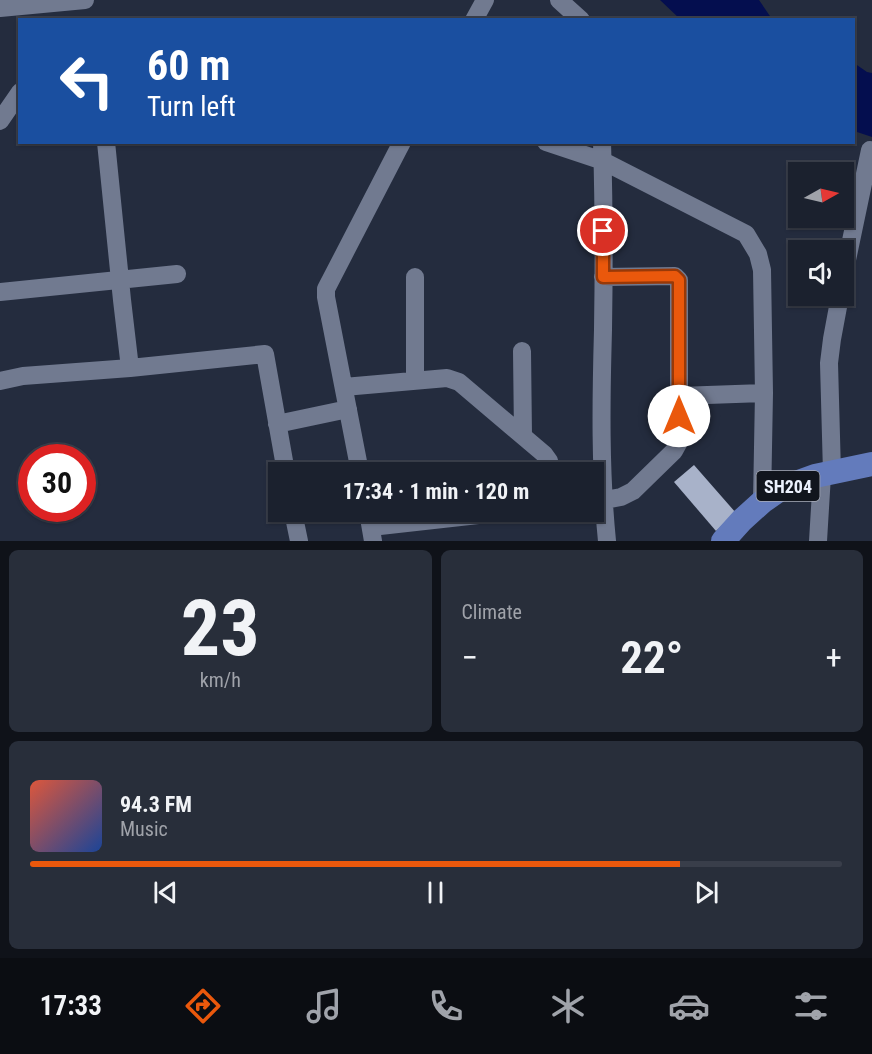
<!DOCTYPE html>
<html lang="en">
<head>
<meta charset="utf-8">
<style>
  :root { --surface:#1b212e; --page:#282e3a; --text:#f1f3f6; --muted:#a0a3aa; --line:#393e4a; --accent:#ea580c }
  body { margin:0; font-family:"Roboto Condensed",sans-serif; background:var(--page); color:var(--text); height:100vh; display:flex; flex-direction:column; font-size:22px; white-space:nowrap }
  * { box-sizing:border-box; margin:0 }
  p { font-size:20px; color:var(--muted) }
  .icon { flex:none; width:33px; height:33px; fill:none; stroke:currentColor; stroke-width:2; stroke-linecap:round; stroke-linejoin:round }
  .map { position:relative; height:541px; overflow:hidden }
  .side { display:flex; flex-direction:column; gap:9px; padding:9px; background:#0f1219; flex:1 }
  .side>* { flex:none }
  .guide { position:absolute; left:18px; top:18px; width:837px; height:126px; border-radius:0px; box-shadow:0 2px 4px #0004,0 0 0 2px var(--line); background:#1a4fa0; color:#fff; overflow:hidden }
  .needle { width:39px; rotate:82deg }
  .controls { position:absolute; left:788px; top:162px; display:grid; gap:12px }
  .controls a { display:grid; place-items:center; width:66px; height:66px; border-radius:0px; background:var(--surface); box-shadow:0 2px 4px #0004,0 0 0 2px var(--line); font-size:30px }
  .speed { position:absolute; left:18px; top:444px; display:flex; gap:12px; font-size:30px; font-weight:700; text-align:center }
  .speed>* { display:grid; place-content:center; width:78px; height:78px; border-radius:50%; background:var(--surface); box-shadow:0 2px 4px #0004,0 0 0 2px var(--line); line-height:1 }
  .speed .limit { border:9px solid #d22; background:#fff; color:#111 }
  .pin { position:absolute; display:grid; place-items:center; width:51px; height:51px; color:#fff; margin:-26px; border:3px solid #fff; border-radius:50%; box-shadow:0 2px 6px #0007 }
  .me { position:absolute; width:66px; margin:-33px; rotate:0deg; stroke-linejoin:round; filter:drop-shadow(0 0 4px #0008) }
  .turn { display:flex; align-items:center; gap:21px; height:126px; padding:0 30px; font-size:27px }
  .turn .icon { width:78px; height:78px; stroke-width:2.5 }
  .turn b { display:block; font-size:42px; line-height:51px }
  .big { font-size:45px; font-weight:700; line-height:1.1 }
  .side .tile { flex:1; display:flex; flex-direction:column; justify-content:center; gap:9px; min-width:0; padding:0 21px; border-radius:9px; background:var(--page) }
  .side .dial { align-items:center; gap:0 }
  .dial b { font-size:78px; line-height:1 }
  .song { display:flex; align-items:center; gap:18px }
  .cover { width:72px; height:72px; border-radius:9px; background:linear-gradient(135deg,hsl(10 70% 55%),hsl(220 70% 35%)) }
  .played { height:6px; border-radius:3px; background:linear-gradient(90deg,var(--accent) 80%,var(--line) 80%) }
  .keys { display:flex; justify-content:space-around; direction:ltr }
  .heat { display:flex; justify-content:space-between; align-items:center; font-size:33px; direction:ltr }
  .side .tiles { flex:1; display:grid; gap:9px; grid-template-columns:1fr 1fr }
  .tile:last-child { grid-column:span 2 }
  .trip { position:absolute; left:268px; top:462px; width:336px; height:60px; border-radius:0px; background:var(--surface); box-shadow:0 2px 4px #0004,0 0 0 2px var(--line); font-weight:700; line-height:60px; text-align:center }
  .tabs { display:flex; height:96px; justify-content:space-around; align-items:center; background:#0b0d12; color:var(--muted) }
  .tabs .icon { width:42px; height:42px }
  .tabs .current { color:var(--accent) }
  .tabs b { font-size:27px; color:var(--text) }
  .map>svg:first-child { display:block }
  .water { fill:#040e4f }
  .building { fill:#a8b2c9 }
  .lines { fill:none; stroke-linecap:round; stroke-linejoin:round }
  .minor { stroke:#717a90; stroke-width:18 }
  .major { stroke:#637bbc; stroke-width:24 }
  .route-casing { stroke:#983908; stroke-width:15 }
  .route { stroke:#ea580c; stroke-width:10 }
  .labels { text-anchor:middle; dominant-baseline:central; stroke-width:6; stroke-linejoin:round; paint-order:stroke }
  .shield { fill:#11151d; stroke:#aaafba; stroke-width:1.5 }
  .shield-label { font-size:18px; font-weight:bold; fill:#ecf1fd }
</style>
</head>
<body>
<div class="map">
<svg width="872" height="541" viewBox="0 0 872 541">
  <rect width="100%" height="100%" fill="#242c3e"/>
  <path class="water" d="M660 0H759L772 19H680Z
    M854 63 867 72 872 73V137L854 131Z"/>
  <path class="building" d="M694 465 736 513 716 531 674 482Z"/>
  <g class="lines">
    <path class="minor" d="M559 0 581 20
      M0 8 85 0
      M474 20 485 0
      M0 121 20 92
      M106 142 122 300 130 368 265 354 286 472
      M546 142 603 161 746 234 758 254 762 270 764 393 762 502
      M602 142C604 205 604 268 603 330 601 401 600 471 607 541
      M415 277V381
      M843 279 870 150
      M0 292 177 274
      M522 351 523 436
      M0 381 23 376 130 368
      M344 387 447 378 459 382 544 454 549 461 552 472
      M679 396 764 393
      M277 424 348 409
      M360 472 326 297V289L402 142
      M832 473 829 363 832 339 840 296
      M594 502 621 497 633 491 674 451 679 442V280L675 276 603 277
      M293 512 299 541
      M368 512 373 541
      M371 527 505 512
      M818 541 822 475"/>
    <path class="major" d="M723 541 742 520 762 502 782 488 815 476 872 464"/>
  </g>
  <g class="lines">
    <g class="route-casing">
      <path id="route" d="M603 231V277L675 276 679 280V416"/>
    </g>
    <use href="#route" class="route"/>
  </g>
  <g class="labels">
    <rect class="shield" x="756.5" y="471" width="63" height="30" rx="4.5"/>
    <g class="shield-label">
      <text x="788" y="486">SH204</text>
    </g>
  </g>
</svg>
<div class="controls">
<a><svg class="needle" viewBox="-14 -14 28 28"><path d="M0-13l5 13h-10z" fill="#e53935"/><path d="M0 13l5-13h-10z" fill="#a0a3aa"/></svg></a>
<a><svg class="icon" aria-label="sound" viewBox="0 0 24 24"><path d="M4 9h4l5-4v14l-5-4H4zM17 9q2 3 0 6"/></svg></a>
</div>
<div class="speed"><div class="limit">30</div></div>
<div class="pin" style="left:603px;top:231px;background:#d93025"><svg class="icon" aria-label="arrive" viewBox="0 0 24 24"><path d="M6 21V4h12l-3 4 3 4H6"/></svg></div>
<svg class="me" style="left:679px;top:416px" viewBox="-20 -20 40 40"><circle r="19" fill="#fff"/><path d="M0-13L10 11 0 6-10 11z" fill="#ea580c"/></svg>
<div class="trip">17:34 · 1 min · 120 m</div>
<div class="guide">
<div class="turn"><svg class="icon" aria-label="left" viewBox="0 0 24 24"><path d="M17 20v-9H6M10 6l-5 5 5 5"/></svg><div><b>60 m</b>Turn left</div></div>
</div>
</div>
<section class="side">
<div class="tiles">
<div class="tile dial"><b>23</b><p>km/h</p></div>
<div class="tile"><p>Climate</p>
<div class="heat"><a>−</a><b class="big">22°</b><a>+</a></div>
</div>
<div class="tile">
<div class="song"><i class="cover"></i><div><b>94.3 FM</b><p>Music</p></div></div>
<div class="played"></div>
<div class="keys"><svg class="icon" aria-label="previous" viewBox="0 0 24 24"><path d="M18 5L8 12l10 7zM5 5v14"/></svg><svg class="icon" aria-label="pause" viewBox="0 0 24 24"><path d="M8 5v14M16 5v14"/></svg><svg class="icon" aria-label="next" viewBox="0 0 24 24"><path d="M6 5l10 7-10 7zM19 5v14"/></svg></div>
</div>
</div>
</section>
<nav class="tabs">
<b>17:33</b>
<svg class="icon current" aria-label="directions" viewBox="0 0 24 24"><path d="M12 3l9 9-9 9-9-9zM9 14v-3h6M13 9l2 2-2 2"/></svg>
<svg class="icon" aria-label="music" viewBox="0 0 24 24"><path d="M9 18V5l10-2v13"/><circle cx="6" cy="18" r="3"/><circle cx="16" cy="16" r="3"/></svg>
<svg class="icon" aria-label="phone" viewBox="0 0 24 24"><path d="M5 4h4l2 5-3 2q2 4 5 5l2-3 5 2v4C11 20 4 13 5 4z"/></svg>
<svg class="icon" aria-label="climate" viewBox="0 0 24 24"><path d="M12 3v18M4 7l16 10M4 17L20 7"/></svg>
<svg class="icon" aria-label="car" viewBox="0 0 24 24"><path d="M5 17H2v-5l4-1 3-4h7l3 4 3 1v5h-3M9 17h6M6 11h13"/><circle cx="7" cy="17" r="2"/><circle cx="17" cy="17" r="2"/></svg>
<svg class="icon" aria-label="filters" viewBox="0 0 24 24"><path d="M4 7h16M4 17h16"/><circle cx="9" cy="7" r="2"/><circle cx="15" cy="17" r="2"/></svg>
</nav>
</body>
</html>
